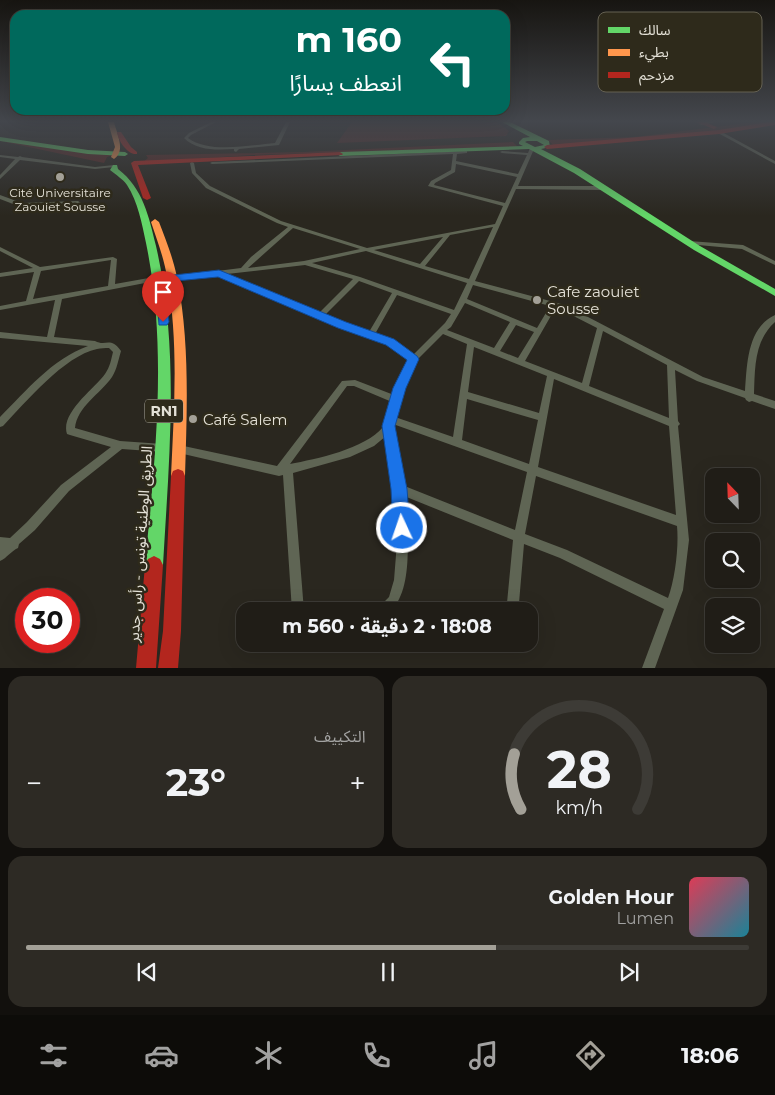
<!DOCTYPE html>
<html lang="ar">
<head>
<meta charset="utf-8">
<style>
  :root { --surface:#201d17; --page:#2d2a24; --text:#f1f3f6; --muted:#a2a2a1; --line:#3d3b36; --accent:#a3a097 }
  body { margin:0; font-family:Montserrat,"Noto Sans Arabic",sans-serif; background:var(--page); color:var(--text); direction:rtl; height:100vh; display:flex; flex-direction:column; font-size:19px; white-space:nowrap }
  * { box-sizing:border-box; margin:0 }
  p { font-size:16px; color:var(--muted) }
  .icon { flex:none; width:28px; height:28px; fill:none; stroke:currentColor; stroke-width:2; stroke-linecap:round; stroke-linejoin:round }
  .map { position:relative; height:668px; overflow:hidden; direction:ltr }
  .panel { display:flex; flex-direction:column; gap:8px; padding:8px; background:#12100d; flex:1 }
  .panel>* { flex:none }
  .banner { position:absolute; left:10px; top:10px; width:500px; height:105px; border-radius:15px; box-shadow:0 5px 20px #0002,0 0 0 1px var(--line); direction:rtl; background:#00695c; color:#fff; overflow:hidden }
  .needle { width:32px; rotate:337deg }
  .fabs { position:absolute; left:705px; top:468px; display:grid; gap:10px }
  .fabs a { display:grid; place-items:center; width:55px; height:55px; border-radius:10px; background:var(--surface); box-shadow:0 5px 20px #0002,0 0 0 1px var(--line); font-size:25px }
  .speed { position:absolute; left:15px; top:588px; display:flex; gap:10px; font-size:25px; font-weight:700; text-align:center }
  .speed>* { display:grid; place-content:center; width:65px; height:65px; border-radius:50%; background:var(--surface); box-shadow:0 5px 20px #0002,0 0 0 1px var(--line); line-height:1 }
  .speed .limit { border:8px solid #d22; background:#fff; color:#111 }
  .pin { position:absolute; display:grid; place-items:center; width:42px; height:42px; color:#fff; margin:-51px -21px; border-radius:50% 50% 50% 0; rotate:-45deg; box-shadow:0 0 5px #0007 }
  .pin .icon { rotate:45deg }
  .me { position:absolute; width:55px; margin:-28px; rotate:357deg; stroke-linejoin:round; filter:drop-shadow(0 0 4px #0008) }
  .turn { display:flex; align-items:center; gap:18px; height:105px; padding:0 25px; font-size:22px }
  .turn .icon { width:65px; height:65px; stroke-width:2.5 }
  .turn b { display:block; font-size:35px; line-height:42px }
  .big { font-size:38px; font-weight:700; line-height:1.1 }
  .panel .tile { flex:1; display:flex; flex-direction:column; justify-content:center; gap:8px; min-width:0; padding:0 18px; border-radius:15px; background:var(--page) }
  .panel .dial { align-items:center; gap:0 }
  .dial svg { height:130px; overflow:visible; fill:none; stroke:var(--line); stroke-width:7; stroke-linecap:round; text-anchor:middle }
  .dial text { fill:var(--text); stroke:none }
  .song { display:flex; align-items:center; gap:15px }
  .cover { width:60px; height:60px; border-radius:8px; background:linear-gradient(135deg,hsl(350 70% 55%),hsl(190 70% 35%)) }
  .played { height:5px; border-radius:2px; background:linear-gradient(90deg,var(--accent) 65%,var(--line) 65%) }
  .keys { display:flex; justify-content:space-around; direction:ltr }
  .heat { display:flex; justify-content:space-between; align-items:center; font-size:28px; direction:ltr }
  .panel .tiles { flex:1; display:grid; gap:8px; grid-template-columns:1fr 1fr }
  .tile:last-child { grid-column:span 2 }
  .trip { position:absolute; left:236px; top:602px; width:302px; height:50px; border-radius:15px; background:var(--surface); box-shadow:0 5px 20px #0002,0 0 0 1px var(--line); font-weight:700; line-height:50px; text-align:center; direction:rtl }
  .menu { display:flex; height:80px; justify-content:space-around; align-items:center; background:#0d0c09; color:var(--muted) }
  .menu .icon { width:35px; height:35px }
  .menu .active { color:var(--accent) }
  .menu b { font-size:22px; color:var(--text) }
  .map>svg:first-child { display:block }
  .green { fill:#572823 }
  .lines { fill:none; stroke-linecap:round; stroke-linejoin:round }
  .street { fill:#5f6554; fill-rule:evenodd }
  .fast { fill:#63d668; fill-rule:evenodd }
  .slow { fill:#ff974d; fill-rule:evenodd }
  .jam { fill:#b3261e; fill-rule:evenodd }
  .route { fill:#1a73e8; stroke:#114b97 }
  .poi-dot { fill:#a3a097; stroke:#2e2a1b; stroke-width:2 }
  .labels { text-anchor:middle; dominant-baseline:central; stroke-width:5; stroke-linejoin:round; paint-order:stroke }
  .far-poi-label { font-size:12px; fill:#e4e1d7; stroke:#2e2a1b }
  .shield { fill:#2e2a1b; stroke:#adaa9f; stroke-width:1 }
  .shield-label { font-size:14px; font-weight:bold; fill:#e4e1d7 }
  .poi-label { font-size:15px; fill:#e4e1d7; stroke:#2e2a1b; text-anchor:start }
  .street-label { font-size:15px; fill:#e4e1d7; stroke:#2e2a1b }
  .key { fill:#2e2a1b; stroke:#656153; stroke-width:1 }
  .key-label { font-size:14px; fill:#e4e1d7 }
</style>
</head>
<body>
<div class="map">
<svg width="775" height="668" viewBox="0 0 775 668">
  <rect width="100%" height="100%" fill="#2a271f"/>
  <path class="green" d="M352 122H497L509 131 506 136 337 143Z
    M755 122H774L734 129 554 146 548 140 635 137Z
    M0 141 113 155 107 157 104 163Z
    M513 142 518 147 254 155 143 162 148 158 146 155 303 152Z"/>
  <g class="lines">
    <path class="street" d="M211 122H216L191 135 188 138C209 154 251 145 275 143L286 122H290L279 145 239 149 236 152 234 151V149C217 150 197 151 184 138L189 133Z
      M705 122H716L701 125 699 124Z
      M718 131H720L775 161V164L718 133Z
      M530 148 534 149 518 186H604L607 188 604 190 516 189 475 281 565 305 703 377 745 391C747 365 747 328 775 315V322C754 341 755 368 754 394L775 401V409L752 401 749 402 746 400 745 398 697 381 675 370 678 421 680 424 678 426 689 540 683 590 655 668H642L664 609 560 558 524 544 519 603 517 607 513 609 509 607 507 603 513 540 404 496C407 528 415 586 391 611H377L379 607 389 597 394 580 396 555 393 495 386 436 374 446 350 457 293 473 304 611H292L283 475 279 476 179 453 176 452 174 449 176 446 179 445 277 466 342 381 355 380 394 395 403 371 409 360 387 344 339 327 218 275 185 279 171 278 62 299 54 337 95 341C106 347 110 336 121 351 118 361 117 369 112 377 100 394 77 407 75 428L120 441 163 444 166 445 168 448 166 451 163 452 122 449 69 491 35 530 19 544 18 548C11 551 7 558 0 561V537L10 538 27 522 61 485 111 447 70 435 67 434C60 413 94 389 105 374 110 367 111 360 113 352L109 348C105 348 101 348 97 349 64 356 26 402 3 426L0 427V417C26 391 52 359 88 346L0 338V332L47 337 55 300 0 310V306L26 301 34 272 0 277V273L33 268 0 251V247L40 267 113 257 117 259 115 284 171 274 185 275 241 268 251 257 288 227 277 223 206 188 192 173 190 163 192 162 194 163 196 173 210 186 281 221 367 248 495 224 503 206 428 186 431 181 451 170 453 154 212 164 210 163 212 162 465 151H467V153L457 154 456 161 518 174 527 155 502 153 500 152 502 151 528 153ZM456 164 517 177 505 203 434 185 435 183 455 172ZM493 227 469 279 425 266 450 235ZM293 228 360 249 304 261 248 268ZM443 237 420 264 374 250ZM366 251 467 283 454 310 360 277 312 263ZM111 260 108 286 33 299 41 271ZM305 265 353 279 319 313 227 274ZM359 281 392 293 369 332 325 315ZM473 285 550 306 537 328 467 299ZM397 295 451 314 445 323 413 355 393 340 375 334ZM465 303 510 322 494 348 447 330 451 327ZM556 307 597 328 582 383 525 361ZM516 325 534 332 518 358 500 351ZM603 331 667 365 669 418 589 386ZM443 334 467 344 453 437 395 417 411 371 416 361ZM474 347 547 376 539 413 468 392ZM554 379 669 426 676 515 538 467ZM347 386H354L392 402C389 409 387 421 383 427 365 449 316 459 290 464ZM467 399 538 420 529 464 462 440ZM393 424 527 472 515 530 402 485ZM536 476 677 526C679 547 675 579 668 598L567 550 525 534Z
      M0 155 18 157 20 156 22 157 95 167 114 165 116 166 114 167 95 169 20 160 0 179V175L15 159 0 157Z
      M0 195 22 203 78 201 81 203 78 205 21 207 0 199Z
      M689 241 743 245 775 261V265L742 249 687 244V242Z"/>
    <path class="fast" d="M502 122H510L549 141 550 147 541 149 580 169 700 246 775 289V296L694 250 574 173 529 149 340 156 337 154 340 152 523 146 519 144V142L523 138 530 137ZM527 141H537L544 145 535 147 525 142Z
      M0 137 88 150 125 152 128 154 125 156 88 154 0 141Z
      M113 165H117L118 169C143 188 149 217 156 246 180 350 169 459 163 565L160 571 154 574 148 571 145 565C155 458 168 349 146 243 142 224 138 202 127 185 123 179 116 175 110 170Z"/>
    <path class="slow" d="M108 122H114C117 134 126 151 114 159L111 157 115 147Z
      M155 219 159 222C166 240 173 258 177 277 190 342 187 410 185 476L183 481 178 483 173 481 171 476C174 410 179 343 167 277 164 258 157 240 151 222Z"/>
    <path class="jam" d="M696 122H705L717 127 714 129Z
      M769 122H775V125L719 134 547 149 544 147 547 145 719 130Z
      M117 132H121L131 147 137 152V154C127 155 118 140 117 132Z
      M340 152 343 154 342 155 138 165 151 198 147 200 143 198 131 163 134 161Z
      M178 469 183 471 185 476 181 631 178 668H158L163 631 171 476 173 471Z
      M154 556 160 559 163 565 156 668H136L145 565 148 559Z"/>
  </g>
  <linearGradient id="sky" x2="0" y2="1"><stop stop-color="#171511"/><stop offset="0.56" stop-color="#44474d"/><stop offset="1" stop-color="#44474d" stop-opacity="0"/></linearGradient>
  <rect width="775" height="216" fill="url(#sky)"/>
  <path class="route" d="M219 270 346 322 394 339 417 356 419 359 406 388 395 426 407 489 410 528 407 534 402 536 396 534 393 528 391 489 382 426 393 388 407 360 386 345 338 328 218 277 165 282 169 322 167 325H159L156 277Z"/>
  <g class="poi-dot">
    <circle cx="60" cy="177" r="5"/>
    <circle cx="537" cy="300" r="5"/>
    <circle cx="193" cy="419" r="5"/>
  </g>
  <g class="labels">
    <g class="far-poi-label">
      <text x="60" y="192">Cité Universitaire<tspan x="60" dy="14">Zaouiet Sousse</tspan></text>
    </g>
    <rect class="shield" x="145" y="399.5" width="38" height="23" rx="4"/>
    <g class="shield-label">
      <text x="164" y="411">RN1</text>
    </g>
    <g class="poi-label">
      <text x="547" y="291">Cafe zaouiet<tspan x="547" dy="17">Sousse</tspan></text>
      <text x="203" y="419">Café Salem</text>
    </g>
    <g class="street-label">
      <text transform="translate(140 544) rotate(-86)">الطريق الوطنية تونس - رأس جدير</text>
    </g>
  </g>
  <rect x="598" y="12" width="164" height="80" rx="8" class="key"/>
  <rect x="608" y="27" width="22" height="6" fill="#63d668"/>
  <rect x="608" y="49" width="22" height="7" fill="#ff974d"/>
  <rect x="608" y="72" width="22" height="6" fill="#b3261e"/>
  <g class="key-label">
    <text x="639" y="35">سالك</text>
    <text x="639" y="57">بطيء</text>
    <text x="639" y="80">مزدحم</text>
  </g>
</svg>
<div class="fabs">
<a><svg class="needle" viewBox="-14 -14 28 28"><path d="M0-13l5 13h-10z" fill="#e53935"/><path d="M0 13l5-13h-10z" fill="#a2a2a1"/></svg></a>
<a><svg class="icon" aria-label="search" viewBox="0 0 24 24"><circle cx="10" cy="10" r="6"/><path d="M15 15l6 6"/></svg></a>
<a><svg class="icon" aria-label="layers" viewBox="0 0 24 24"><path d="M12 4l9 5-9 5-9-5zM3 14l9 5 9-5"/></svg></a>
</div>
<div class="speed"><div class="limit">30</div></div>
<div class="pin" style="left:163px;top:322px;background:#d93025"><svg class="icon" aria-label="arrive" viewBox="0 0 24 24"><path d="M6 21V4h12l-3 4 3 4H6"/></svg></div>
<svg class="me" style="left:402px;top:528px" viewBox="-20 -20 40 40"><circle r="17" fill="#1a73e8" stroke="#fff" stroke-width="3"/><path d="M0-11L8 9 0 5-8 9z" fill="#fff"/></svg>
<div class="trip">18:08 · 2 دقيقة · 560 m</div>
<div class="banner">
<div class="turn"><svg class="icon" aria-label="left" viewBox="0 0 24 24"><path d="M17 20v-9H6M10 6l-5 5 5 5"/></svg><div><b>160 m</b>انعطف يسارًا</div></div>
</div>
</div>
<section class="panel">
<div class="tiles">
<div class="tile dial"><svg viewBox="0 0 100 80">
<path d="M14 69A42 42 0 1 1 86 69"/>
<path d="M14 69A42 42 0 0 1 10 35" stroke="#a3a097"/>
<text x="50" y="56" font-size="32" font-weight="700">28</text>
<text x="50" y="72" font-size="11">km/h</text>
</svg></div>
<div class="tile"><p>التكييف</p>
<div class="heat"><a>−</a><b class="big">23°</b><a>+</a></div>
</div>
<div class="tile">
<div class="song"><i class="cover"></i><div><b>Golden Hour</b><p>Lumen</p></div></div>
<div class="played"></div>
<div class="keys"><svg class="icon" aria-label="previous" viewBox="0 0 24 24"><path d="M18 5L8 12l10 7zM5 5v14"/></svg><svg class="icon" aria-label="pause" viewBox="0 0 24 24"><path d="M8 5v14M16 5v14"/></svg><svg class="icon" aria-label="next" viewBox="0 0 24 24"><path d="M6 5l10 7-10 7zM19 5v14"/></svg></div>
</div>
</div>
</section>
<nav class="menu">
<b>18:06</b>
<svg class="icon active" aria-label="directions" viewBox="0 0 24 24"><path d="M12 3l9 9-9 9-9-9zM9 14v-3h6M13 9l2 2-2 2"/></svg>
<svg class="icon" aria-label="music" viewBox="0 0 24 24"><path d="M9 18V5l10-2v13"/><circle cx="6" cy="18" r="3"/><circle cx="16" cy="16" r="3"/></svg>
<svg class="icon" aria-label="phone" viewBox="0 0 24 24"><path d="M5 4h4l2 5-3 2q2 4 5 5l2-3 5 2v4C11 20 4 13 5 4z"/></svg>
<svg class="icon" aria-label="climate" viewBox="0 0 24 24"><path d="M12 3v18M4 7l16 10M4 17L20 7"/></svg>
<svg class="icon" aria-label="car" viewBox="0 0 24 24"><path d="M5 17H2v-5l4-1 3-4h7l3 4 3 1v5h-3M9 17h6M6 11h13"/><circle cx="7" cy="17" r="2"/><circle cx="17" cy="17" r="2"/></svg>
<svg class="icon" aria-label="filters" viewBox="0 0 24 24"><path d="M4 7h16M4 17h16"/><circle cx="9" cy="7" r="2"/><circle cx="15" cy="17" r="2"/></svg>
</nav>
</body>
</html>
